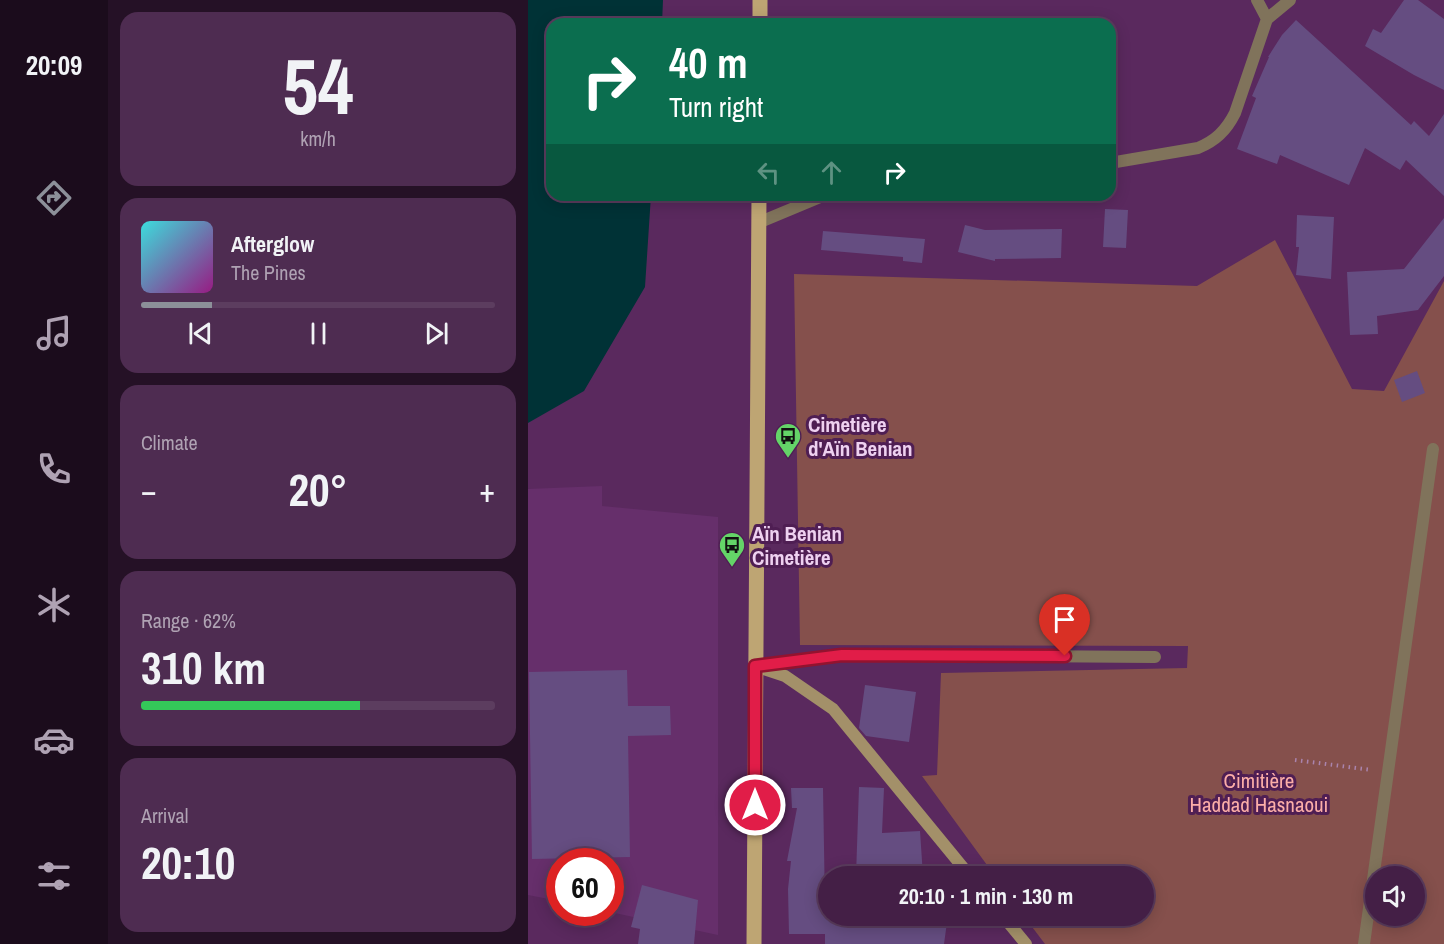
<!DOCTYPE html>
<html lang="en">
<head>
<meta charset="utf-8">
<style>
  :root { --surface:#441f46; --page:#4e2c51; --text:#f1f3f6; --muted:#afa2b3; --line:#5c3d5f; --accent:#8c9099 }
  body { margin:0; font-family:"Archivo Narrow",sans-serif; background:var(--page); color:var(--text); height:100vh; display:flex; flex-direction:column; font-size:22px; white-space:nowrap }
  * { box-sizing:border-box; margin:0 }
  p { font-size:20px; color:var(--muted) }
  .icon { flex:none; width:33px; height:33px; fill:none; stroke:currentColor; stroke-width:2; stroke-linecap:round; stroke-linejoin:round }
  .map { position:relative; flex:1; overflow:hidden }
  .details { display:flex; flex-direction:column; gap:12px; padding:12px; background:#251126; width:420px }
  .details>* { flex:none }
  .banner { position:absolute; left:18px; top:18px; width:570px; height:183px; border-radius:18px; box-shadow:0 3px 15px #0003,0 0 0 2px var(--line); background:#0b6e4f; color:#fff; overflow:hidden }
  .fabs { position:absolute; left:837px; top:866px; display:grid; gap:12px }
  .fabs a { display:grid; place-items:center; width:60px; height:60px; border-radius:50%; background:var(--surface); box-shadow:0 3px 15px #0003,0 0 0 2px var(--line); font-size:30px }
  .speed { position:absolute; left:18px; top:848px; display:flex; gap:12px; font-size:30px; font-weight:700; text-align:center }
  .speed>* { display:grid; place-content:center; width:78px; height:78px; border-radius:50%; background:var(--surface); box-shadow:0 3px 15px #0003,0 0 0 2px var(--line); line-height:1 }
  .speed .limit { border:9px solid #d22; background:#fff; color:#111 }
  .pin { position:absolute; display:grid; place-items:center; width:51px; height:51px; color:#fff; margin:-62px -26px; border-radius:50% 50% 50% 0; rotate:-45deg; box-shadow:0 0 6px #0007 }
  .pin .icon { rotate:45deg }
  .me { position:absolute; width:66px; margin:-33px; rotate:0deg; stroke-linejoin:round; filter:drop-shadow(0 0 4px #0008) }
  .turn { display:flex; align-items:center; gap:21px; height:126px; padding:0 24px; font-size:27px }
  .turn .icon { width:78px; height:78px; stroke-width:2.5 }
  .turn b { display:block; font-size:42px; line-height:51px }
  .lanes { display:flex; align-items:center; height:57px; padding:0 24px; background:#0003; justify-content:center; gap:30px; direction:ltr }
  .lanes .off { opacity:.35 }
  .big { font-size:45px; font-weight:700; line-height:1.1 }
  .details .tile { flex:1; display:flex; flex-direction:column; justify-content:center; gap:9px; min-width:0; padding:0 21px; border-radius:18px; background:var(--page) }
  .details .dial { align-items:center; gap:0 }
  .dial b { font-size:78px; line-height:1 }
  .song { display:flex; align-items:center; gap:18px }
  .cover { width:72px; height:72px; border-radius:9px; background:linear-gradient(135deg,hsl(180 70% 55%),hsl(310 70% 35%)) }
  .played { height:6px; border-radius:3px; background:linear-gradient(90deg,var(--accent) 20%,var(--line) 20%) }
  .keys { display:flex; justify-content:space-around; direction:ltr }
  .heat { display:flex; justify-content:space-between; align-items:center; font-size:33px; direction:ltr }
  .charge { height:9px; border-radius:4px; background:linear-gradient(90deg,#34c759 62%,var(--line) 0) }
  .trip { position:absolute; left:290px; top:866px; width:336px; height:60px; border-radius:30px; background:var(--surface); box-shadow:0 3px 15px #0003,0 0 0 2px var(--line); font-weight:700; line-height:60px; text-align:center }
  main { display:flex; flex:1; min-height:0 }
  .dock { display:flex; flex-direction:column; width:108px; justify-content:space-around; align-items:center; background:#1b0c1c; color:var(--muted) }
  .dock .icon { width:42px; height:42px }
  .dock .selected { color:var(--accent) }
  .dock b { font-size:27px; color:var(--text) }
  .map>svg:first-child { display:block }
  .built { fill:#662f6b }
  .green { fill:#85504c; fill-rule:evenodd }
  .water { fill:#003236 }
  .building { fill:#654d81 }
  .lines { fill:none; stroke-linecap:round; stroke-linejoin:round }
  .path { stroke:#aa84ad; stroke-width:4; stroke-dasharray:1.5 4.5; stroke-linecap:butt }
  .lane { stroke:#80735b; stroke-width:12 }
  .street { stroke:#80735b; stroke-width:12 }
  .secondary { stroke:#a39069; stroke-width:12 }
  .primary { stroke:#bea573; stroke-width:15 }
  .route-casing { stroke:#92132f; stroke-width:15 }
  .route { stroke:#e11d48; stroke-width:10 }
  .labels { text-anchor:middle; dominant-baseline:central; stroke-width:6; stroke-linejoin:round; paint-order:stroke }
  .poi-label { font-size:21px; font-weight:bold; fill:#eed1f0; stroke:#4f1e53; text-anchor:start }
  .park-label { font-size:21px; fill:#fcaea8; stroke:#4f1e53 }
</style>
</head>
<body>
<main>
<nav class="dock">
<b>20:09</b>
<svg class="icon selected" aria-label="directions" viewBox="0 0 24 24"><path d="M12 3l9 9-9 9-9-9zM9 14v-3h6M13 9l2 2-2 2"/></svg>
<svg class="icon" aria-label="music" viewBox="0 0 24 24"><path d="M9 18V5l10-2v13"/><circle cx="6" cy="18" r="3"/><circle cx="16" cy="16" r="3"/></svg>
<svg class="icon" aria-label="phone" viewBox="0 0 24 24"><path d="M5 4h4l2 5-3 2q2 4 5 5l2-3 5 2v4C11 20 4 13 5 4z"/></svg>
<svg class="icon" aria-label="climate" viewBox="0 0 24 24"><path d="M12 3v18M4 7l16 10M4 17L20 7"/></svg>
<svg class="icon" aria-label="car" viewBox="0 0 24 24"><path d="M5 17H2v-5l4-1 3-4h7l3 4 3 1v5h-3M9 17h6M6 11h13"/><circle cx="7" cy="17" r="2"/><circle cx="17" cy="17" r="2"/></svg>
<svg class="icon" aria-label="filters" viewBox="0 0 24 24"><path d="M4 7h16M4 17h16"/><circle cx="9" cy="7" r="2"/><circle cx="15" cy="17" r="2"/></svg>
</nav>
<section class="details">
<div class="tile dial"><b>54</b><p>km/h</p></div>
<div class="tile">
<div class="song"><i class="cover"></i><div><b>Afterglow</b><p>The Pines</p></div></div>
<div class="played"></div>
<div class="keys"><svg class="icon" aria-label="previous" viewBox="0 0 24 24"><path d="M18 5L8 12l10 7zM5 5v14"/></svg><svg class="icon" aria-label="pause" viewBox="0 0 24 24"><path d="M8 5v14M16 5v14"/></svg><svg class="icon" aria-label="next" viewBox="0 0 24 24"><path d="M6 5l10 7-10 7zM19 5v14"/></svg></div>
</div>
<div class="tile"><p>Climate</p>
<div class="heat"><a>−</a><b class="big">20°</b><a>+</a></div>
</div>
<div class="tile"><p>Range · 62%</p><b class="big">310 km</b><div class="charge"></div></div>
<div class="tile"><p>Arrival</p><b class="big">20:10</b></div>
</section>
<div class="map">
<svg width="916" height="944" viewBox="0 0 916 944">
  <rect width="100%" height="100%" fill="#5a295e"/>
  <path class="built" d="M74 486V506L190 517V935L82 912V861H32L31 901 0 895V489Z"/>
  <path class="green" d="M747 240 824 389 856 391 916 281V944H517L495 915H615V876H467L394 776 409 775 413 673 659 668 660 646 272 645 266 274 669 286ZM848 876H886V915H848Z"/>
  <path class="water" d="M0 0H135L134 24H24V195H123L117 287 56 391 0 423Z"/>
  <path class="building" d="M876 0H890L916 19V90L886 75 837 46 845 29 853 33Z
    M768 20 883 125 886 121 901 136 916 114V196L878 160 872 170 837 148 821 185 752 155 749 164 709 149 728 98 724 96 741 57H740L754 35Z
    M577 209 600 210 598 248 575 247Z
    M769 215 806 217 803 279 768 275 771 247H768Z
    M916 218V276L890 310 849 316 850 334 822 335 819 272 876 269Z
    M437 225 457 230 534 229 533 258 467 259V261L430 252Z
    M295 231 397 239 394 263 375 261V257L293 250Z
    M889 371 897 393 874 402 866 380Z
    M99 670 100 706H142L143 735 100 736 102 857 4 859 1 672Z
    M337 685 388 692 381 742 338 736 331 728Z
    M331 787 356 788 354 833 392 831 395 876H328Z
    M263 788H295L297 906H300V915H420L416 944H297V934H261L260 889 263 861H259L269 808H264Z
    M114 885 170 900 166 944H110L112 929 103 927Z"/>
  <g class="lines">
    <path class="path" d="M767 760 844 770"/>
    <path class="lane" d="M227 666 314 655 627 657
      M836 944 905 449"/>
    <path class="street" d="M739 19 762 0
      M582 163 670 148C687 141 698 131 707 113L739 19 729 0
      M230 223 297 195"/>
    <path class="secondary" d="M227 666 257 676 305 709 442 876
      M474 915 498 944"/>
    <path class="primary" d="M232 24V0
      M226 944 231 195"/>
  </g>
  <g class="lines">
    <g class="route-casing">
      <path id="route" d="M227 805V666L314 655 537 656"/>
    </g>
    <use href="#route" class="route"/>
  </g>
  <defs>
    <g id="bus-pin" transform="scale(1.35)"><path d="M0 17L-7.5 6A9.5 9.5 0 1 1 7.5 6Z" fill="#64d468" stroke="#4f1e53"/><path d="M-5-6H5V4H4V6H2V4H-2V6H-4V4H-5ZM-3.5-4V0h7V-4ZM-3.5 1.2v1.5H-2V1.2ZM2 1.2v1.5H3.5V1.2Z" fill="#111"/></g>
  </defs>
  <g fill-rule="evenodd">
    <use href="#bus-pin" x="260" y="436"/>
    <use href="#bus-pin" x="204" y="545"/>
  </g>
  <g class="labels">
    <g class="poi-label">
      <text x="280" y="424">Cimetière<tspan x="280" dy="24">d'Aïn Benian</tspan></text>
      <text x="224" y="533">Aïn Benian<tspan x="224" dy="24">Cimetière</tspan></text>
    </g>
    <g class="park-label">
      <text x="731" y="780">Cimitière<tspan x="731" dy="24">Haddad Hasnaoui</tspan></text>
    </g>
  </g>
</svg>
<div class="fabs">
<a><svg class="icon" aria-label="sound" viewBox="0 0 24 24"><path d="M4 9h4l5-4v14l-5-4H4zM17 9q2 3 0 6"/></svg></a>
</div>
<div class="speed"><div class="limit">60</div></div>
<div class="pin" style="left:537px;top:656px;background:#d93025"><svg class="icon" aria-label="arrive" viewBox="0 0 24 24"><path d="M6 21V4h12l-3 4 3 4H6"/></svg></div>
<svg class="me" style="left:227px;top:805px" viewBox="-20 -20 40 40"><circle r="17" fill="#e11d48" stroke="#fff" stroke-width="3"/><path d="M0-11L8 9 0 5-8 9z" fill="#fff"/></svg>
<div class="trip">20:10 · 1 min · 130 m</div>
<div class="banner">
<div class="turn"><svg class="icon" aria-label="right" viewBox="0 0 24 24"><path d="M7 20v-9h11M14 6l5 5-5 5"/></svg><div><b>40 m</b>Turn right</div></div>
<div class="lanes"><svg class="icon off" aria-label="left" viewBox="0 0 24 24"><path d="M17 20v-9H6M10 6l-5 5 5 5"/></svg><svg class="icon off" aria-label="ahead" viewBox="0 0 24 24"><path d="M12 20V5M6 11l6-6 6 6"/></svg><svg class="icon" aria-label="right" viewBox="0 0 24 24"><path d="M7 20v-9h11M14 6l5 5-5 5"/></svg></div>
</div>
</div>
</main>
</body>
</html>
